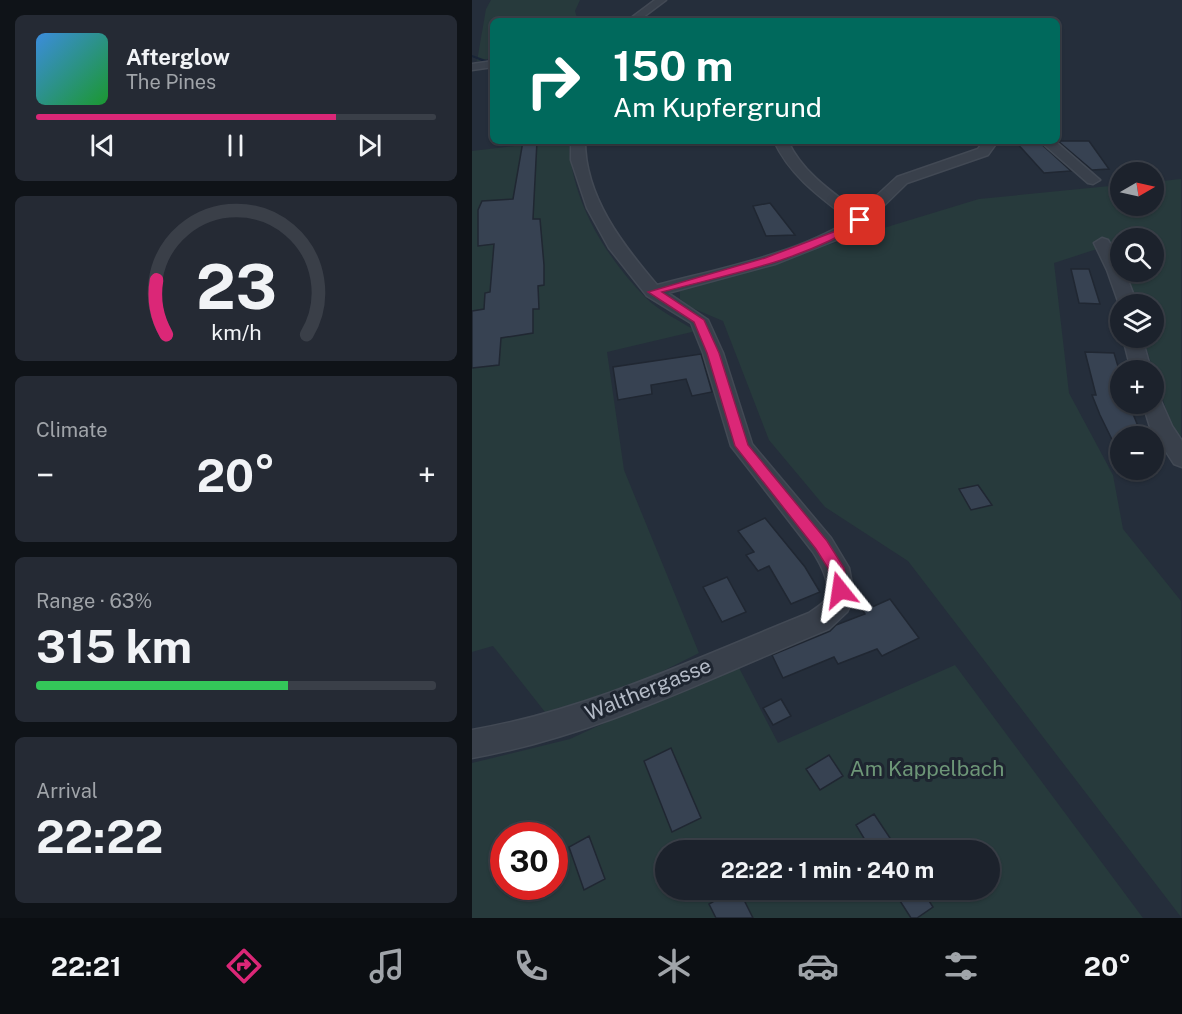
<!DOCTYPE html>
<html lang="en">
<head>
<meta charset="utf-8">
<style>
  :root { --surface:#1c222c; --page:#252a34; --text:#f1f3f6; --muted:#a0a4a9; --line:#3a3f48; --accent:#db2777 }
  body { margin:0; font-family:"Public Sans",sans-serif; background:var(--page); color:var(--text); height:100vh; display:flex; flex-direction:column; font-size:22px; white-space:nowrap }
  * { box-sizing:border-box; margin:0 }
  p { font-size:20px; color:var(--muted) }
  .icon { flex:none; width:33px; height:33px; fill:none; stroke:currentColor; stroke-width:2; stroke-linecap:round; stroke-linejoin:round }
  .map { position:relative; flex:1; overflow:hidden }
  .sheet { display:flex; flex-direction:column; gap:15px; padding:15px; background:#0f1318; width:472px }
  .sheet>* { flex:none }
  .top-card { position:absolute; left:18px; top:18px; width:570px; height:126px; border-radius:9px; box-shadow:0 2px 4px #0004,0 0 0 2px var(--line); background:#00695c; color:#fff; overflow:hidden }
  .needle { width:39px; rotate:81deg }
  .fabs { position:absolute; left:638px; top:162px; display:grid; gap:12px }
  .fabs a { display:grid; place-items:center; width:54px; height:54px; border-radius:50%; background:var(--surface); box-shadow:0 2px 4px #0004,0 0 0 2px var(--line); font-size:30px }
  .speed { position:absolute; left:18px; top:822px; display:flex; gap:12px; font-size:30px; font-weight:700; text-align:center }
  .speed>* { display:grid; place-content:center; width:78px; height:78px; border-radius:50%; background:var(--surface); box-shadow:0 2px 4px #0004,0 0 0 2px var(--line); line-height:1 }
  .speed .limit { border:9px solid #d22; background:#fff; color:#111 }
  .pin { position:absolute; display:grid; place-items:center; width:51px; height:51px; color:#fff; margin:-26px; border-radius:12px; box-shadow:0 3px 9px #0006 }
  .me { position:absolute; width:66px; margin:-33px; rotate:345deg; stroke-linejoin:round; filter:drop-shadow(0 0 4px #0008) }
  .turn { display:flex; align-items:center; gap:21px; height:126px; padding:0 24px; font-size:27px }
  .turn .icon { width:78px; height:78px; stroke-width:2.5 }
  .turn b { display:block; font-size:42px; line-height:51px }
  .big { font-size:45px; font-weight:700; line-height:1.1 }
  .sheet .card { flex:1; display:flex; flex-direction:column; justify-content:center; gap:9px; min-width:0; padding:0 21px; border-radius:9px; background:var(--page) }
  .sheet .dial { align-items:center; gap:0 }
  .dial svg { height:156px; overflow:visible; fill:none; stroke:var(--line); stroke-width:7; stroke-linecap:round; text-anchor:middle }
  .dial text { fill:var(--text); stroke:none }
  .song { display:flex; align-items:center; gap:18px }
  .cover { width:72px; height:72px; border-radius:9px; background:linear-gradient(135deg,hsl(210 70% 55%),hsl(130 70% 35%)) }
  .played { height:6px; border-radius:3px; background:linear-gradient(90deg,var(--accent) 75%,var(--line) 75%) }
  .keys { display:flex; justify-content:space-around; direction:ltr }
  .heat { display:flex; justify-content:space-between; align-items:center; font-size:33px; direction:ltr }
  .charge { height:9px; border-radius:4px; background:linear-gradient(90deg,#34c759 63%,var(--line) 0) }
  .trip { position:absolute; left:183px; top:840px; width:345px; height:60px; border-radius:30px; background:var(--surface); box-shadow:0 2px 4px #0004,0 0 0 2px var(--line); font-weight:700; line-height:60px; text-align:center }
  .menu { display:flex; height:96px; justify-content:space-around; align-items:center; background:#0b0e12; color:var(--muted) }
  .menu .icon { width:42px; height:42px }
  .menu .active { color:var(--accent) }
  .menu b { font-size:27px; color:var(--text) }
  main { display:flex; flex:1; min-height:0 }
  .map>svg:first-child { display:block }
  .green { fill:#273a3c; fill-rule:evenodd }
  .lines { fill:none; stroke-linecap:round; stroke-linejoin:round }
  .stream { fill:#192538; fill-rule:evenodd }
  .building { fill:#374252; stroke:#202732; stroke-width:1.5 }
  .minor-casing { stroke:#424954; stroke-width:3 }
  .minor { fill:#39404b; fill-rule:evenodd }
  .route { fill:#db2777; stroke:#8e194d; stroke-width:1.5 }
  .labels { text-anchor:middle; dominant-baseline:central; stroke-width:6; stroke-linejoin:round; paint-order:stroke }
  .near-street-label { font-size:21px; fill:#b4bbc7; stroke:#1e2530 }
  .near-park-label { font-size:21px; fill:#6d9677; stroke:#1e2530 }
</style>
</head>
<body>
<main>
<section class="sheet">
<div class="card">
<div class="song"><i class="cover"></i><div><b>Afterglow</b><p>The Pines</p></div></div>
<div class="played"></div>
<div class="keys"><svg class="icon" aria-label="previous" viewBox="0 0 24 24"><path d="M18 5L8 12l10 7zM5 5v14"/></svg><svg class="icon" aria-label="pause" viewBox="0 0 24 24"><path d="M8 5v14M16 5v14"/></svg><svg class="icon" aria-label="next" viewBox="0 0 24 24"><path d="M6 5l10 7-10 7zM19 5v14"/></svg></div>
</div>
<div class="card dial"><svg viewBox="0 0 100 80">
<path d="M14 69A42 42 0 1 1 86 69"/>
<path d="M14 69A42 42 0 0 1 9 41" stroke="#db2777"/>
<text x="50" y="56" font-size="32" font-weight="700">23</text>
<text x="50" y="72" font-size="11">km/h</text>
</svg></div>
<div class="card"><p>Climate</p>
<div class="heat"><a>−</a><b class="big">20°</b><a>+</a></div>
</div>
<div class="card"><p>Range · 63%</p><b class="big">315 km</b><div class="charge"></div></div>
<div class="card"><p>Arrival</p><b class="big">22:22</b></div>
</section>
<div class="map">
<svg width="710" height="918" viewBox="0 0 710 918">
  <rect width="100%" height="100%" fill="#252e3b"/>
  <path class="green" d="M19 0H108L103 11 106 21H21V58L5 61 14 9Z
    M86 141H97C99 201 133 256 174 298 187 311 208 321 224 331L135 352 152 470 227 653 159 687 73 712 21 646 0 652V151Z
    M709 179V441L702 434 671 338H681V304H664L658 283 652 272H681V238H648V264L625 249 582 263 597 393 641 475 651 529 709 601V917L436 561 353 507 297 440 251 321 218 307 208 299V290L507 199 648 185V206H681V182Z
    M264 662 306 743 483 665 671 918H0V763L98 739ZM32 836H82V886H32ZM194 850H518V890H194Z"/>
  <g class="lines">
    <path class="stream" d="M0 55 14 60 15 61 12 62 0 57Z"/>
  </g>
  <path class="building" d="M51 141H65L61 219H68L72 265V285L66 286 67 309H61V333L29 338 27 365 0 368V311L12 309 13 293 18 292 22 244 6 246V210L10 201 41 199Z
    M543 141H566L599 171 572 173Z
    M586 141H617L637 169 620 170Z
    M298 203 323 235 294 236 281 206Z
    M599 269H617L628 304 607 303Z
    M613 352 642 353 648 373V404H657L670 436H648V456L628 415 620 395H624Z
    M229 354 240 392 220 396 214 379 179 385 180 394 146 400 141 367Z
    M506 485 520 505 499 510 487 489Z
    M293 518 333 567 348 592 319 604 297 566 286 571 274 555 282 552 266 531Z
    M255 577 274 612 250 622 231 587Z
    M418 599 447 638 410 656 405 649 366 664 362 657 311 678 300 655 358 631 364 625 393 614 391 611Z
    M309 699 319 716 301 725 291 708Z
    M199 748 229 818 200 832 172 761Z
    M357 755 371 776 348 790 334 769Z
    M402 814 420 841 405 850H399L384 825Z
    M117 836 133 879 112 890 97 847Z
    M262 890H267L281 918H244L237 904Z
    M421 890H450L461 907 445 918H439Z"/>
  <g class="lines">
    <g class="minor-casing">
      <path id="minor" d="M183 0H194L166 21H155Z
        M21 61V67L0 70V64Z
        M99 141H113C113 197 151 245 185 285 246 269 325 254 378 220 348 197 318 176 302 141H316C330 172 360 192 387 212L425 177 506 149 512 141H526L516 155 435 183 394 223 374 236 303 264 196 293 236 320 251 353 280 444 359 538 377 568 381 590 379 604 375 612 357 629C240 677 124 736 0 758V730C117 710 227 657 337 613 342 609 350 605 353 600 361 586 348 563 341 552L259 446 231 353 219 323 175 296 137 248 115 208 99 160Z
        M568 141H583L628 180 621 184 616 183Z
        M630 238 636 240 648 261V272H653L665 304H647L635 270 622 243Z
        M651 338H670L679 370H659Z
        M681 397 688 399 700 426 710 441V467L702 464 678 427 671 404H681Z"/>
    </g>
    <use href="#minor" class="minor"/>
  </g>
  <path class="route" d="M388 217 392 220 391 222C332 261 257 274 190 292L232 320 247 353 276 445 355 541 372 568 376 590 374 594 368 596 362 594 356 568 344 549 263 446 235 353 222 322 176 292 293 258 364 231Z"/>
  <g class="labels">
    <g class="near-street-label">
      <text transform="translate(176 689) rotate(-22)">Walthergasse</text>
    </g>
    <g class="near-park-label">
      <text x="455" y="768">Am Kappelbach</text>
    </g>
  </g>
</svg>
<div class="fabs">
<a><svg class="needle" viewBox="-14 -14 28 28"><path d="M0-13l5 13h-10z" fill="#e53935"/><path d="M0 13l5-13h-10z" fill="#a0a4a9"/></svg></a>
<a><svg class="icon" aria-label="search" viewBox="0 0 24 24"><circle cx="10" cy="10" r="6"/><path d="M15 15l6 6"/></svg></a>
<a><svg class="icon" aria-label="layers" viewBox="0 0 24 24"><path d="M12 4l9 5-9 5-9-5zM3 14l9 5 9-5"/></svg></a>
<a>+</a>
<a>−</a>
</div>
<div class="speed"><div class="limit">30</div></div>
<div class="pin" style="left:388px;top:220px;background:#d93025"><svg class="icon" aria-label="arrive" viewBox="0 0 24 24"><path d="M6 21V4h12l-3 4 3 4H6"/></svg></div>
<svg class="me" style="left:368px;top:590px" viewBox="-20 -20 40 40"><path d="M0-17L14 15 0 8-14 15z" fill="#db2777" stroke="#fff" stroke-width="4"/></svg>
<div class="trip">22:22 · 1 min · 240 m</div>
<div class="top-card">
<div class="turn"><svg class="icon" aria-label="right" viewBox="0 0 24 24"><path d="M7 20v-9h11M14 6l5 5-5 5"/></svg><div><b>150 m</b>Am Kupfergrund</div></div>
</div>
</div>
</main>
<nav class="menu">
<b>22:21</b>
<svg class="icon active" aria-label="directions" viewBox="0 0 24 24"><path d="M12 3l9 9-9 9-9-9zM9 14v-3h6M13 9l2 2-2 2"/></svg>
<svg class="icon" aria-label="music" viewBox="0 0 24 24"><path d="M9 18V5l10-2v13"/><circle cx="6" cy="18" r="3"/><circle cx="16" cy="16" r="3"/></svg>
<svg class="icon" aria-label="phone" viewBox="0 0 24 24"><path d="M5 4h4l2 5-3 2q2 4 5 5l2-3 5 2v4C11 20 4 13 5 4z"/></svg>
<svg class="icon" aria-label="climate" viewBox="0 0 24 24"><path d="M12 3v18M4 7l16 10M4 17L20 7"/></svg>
<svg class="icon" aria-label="car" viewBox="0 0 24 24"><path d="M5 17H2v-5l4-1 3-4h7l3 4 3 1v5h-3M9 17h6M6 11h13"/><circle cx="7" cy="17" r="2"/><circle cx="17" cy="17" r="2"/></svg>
<svg class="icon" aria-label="filters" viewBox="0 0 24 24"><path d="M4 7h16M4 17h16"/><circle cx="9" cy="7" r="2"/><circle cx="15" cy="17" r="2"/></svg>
<b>20°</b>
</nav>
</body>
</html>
